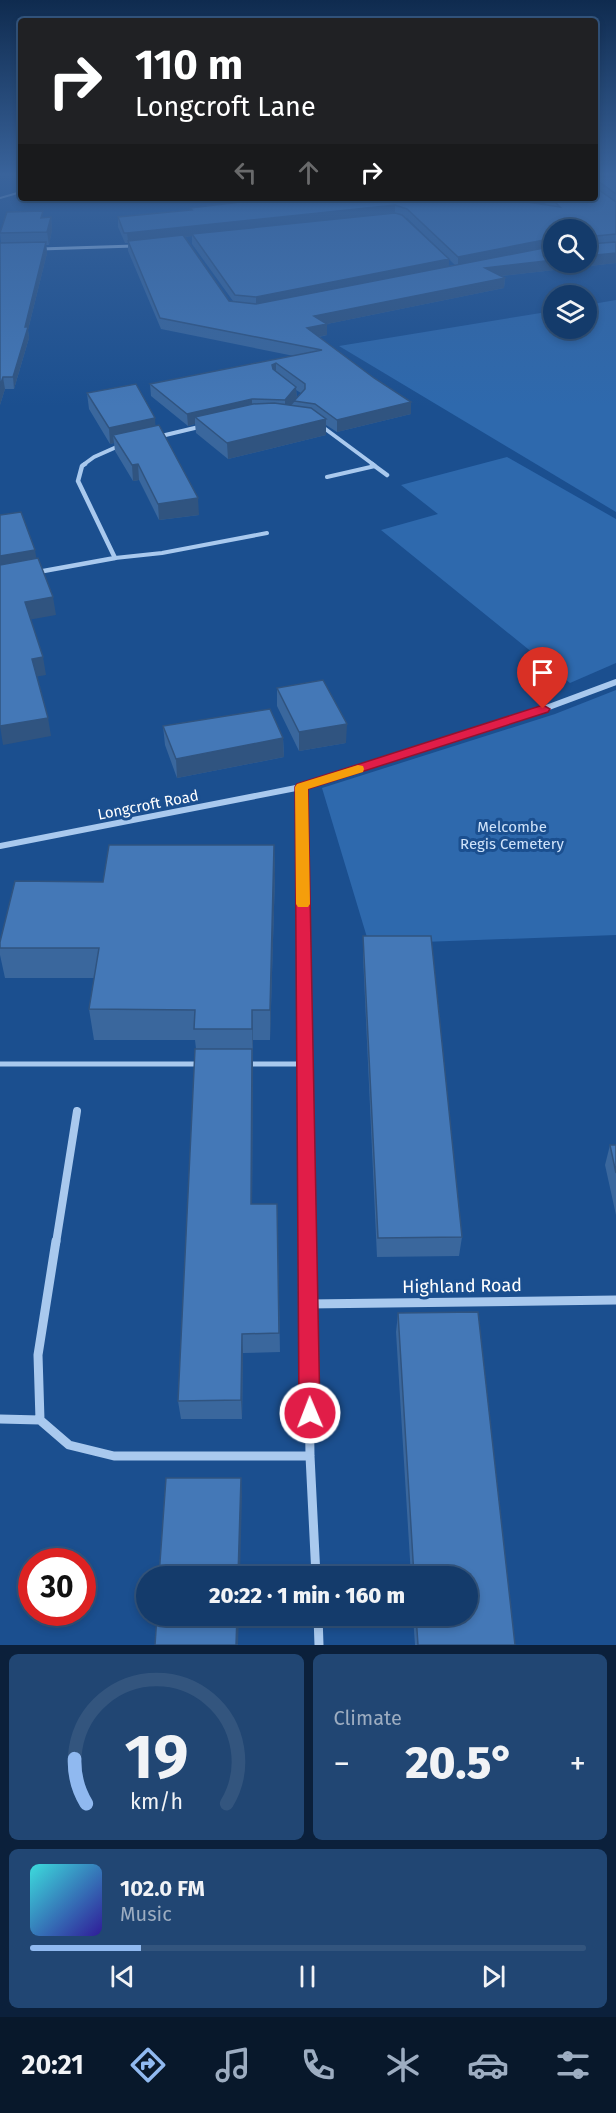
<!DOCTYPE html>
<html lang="en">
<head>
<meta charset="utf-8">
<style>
  :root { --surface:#143b6b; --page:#214673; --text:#f1f3f6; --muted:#9dadc1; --line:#33557e; --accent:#90b9f0 }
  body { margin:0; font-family:"Fira Sans",sans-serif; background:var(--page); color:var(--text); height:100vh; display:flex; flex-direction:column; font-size:22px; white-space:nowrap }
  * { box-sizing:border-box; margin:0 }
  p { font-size:20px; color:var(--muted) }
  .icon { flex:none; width:33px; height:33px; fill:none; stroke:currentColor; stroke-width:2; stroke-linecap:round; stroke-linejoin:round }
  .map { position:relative; height:1645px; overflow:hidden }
  .panel { display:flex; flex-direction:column; gap:9px; padding:9px; background:#0b203b; flex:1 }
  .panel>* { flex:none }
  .hud { position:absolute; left:18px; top:18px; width:580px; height:183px; border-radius:6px; box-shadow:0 3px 9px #0003,0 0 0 2px var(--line); background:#202124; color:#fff; overflow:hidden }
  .tools { position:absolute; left:543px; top:219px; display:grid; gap:12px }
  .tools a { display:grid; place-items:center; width:54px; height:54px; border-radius:50%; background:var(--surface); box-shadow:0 3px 9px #0003,0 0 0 2px var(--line); font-size:30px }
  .speed { position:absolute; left:18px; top:1548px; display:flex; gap:12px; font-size:30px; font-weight:700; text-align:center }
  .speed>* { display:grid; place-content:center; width:78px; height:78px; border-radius:50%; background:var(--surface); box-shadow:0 3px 9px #0003,0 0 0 2px var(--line); line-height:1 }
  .speed .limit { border:9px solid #d22; background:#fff; color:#111 }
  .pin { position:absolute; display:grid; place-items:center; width:51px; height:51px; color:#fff; margin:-62px -26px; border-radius:50% 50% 50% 0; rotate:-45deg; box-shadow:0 0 6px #0007 }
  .pin .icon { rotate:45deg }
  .me { position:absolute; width:66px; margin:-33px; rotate:359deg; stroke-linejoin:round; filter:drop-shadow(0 0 4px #0008) }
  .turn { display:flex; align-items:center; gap:21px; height:126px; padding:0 18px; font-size:27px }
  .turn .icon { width:78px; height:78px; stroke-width:2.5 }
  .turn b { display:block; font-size:42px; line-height:51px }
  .lanes { display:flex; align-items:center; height:57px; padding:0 18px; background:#0003; justify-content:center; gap:30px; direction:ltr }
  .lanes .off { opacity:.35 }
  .big { font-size:45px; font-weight:800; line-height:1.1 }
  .panel .tile { flex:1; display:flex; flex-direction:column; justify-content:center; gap:9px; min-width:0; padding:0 21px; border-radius:9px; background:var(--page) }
  .panel .dial { align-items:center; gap:0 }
  .dial svg { height:156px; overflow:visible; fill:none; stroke:var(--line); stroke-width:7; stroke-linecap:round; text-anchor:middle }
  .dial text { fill:var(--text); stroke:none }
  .song { display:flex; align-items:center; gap:18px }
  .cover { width:72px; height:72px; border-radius:9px; background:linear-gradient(135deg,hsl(180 70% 55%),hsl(250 70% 35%)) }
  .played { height:6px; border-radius:3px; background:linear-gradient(90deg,var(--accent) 20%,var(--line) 20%) }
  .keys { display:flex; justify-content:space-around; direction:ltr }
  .heat { display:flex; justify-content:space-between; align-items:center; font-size:33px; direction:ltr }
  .panel .tiles { flex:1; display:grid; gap:9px; grid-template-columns:1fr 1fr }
  .tile:last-child { grid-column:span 2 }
  .trip { position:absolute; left:136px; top:1566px; width:342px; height:60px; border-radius:30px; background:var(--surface); box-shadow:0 3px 9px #0003,0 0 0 2px var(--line); font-weight:800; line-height:60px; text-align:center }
  .tab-bar { display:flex; height:96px; justify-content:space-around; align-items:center; background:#08182b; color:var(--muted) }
  .tab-bar .icon { width:42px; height:42px }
  .tab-bar .active { color:var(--accent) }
  .tab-bar b { font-size:27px; color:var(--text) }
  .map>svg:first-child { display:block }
  .green { fill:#2e69ad }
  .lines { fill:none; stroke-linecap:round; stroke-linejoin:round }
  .lane-far2 { stroke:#a9c9ee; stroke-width:2 }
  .lane-far1 { stroke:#a9c9ee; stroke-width:4 }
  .lane { stroke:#a9c9ee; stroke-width:5 }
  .street-far5 { stroke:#a9c9ee; stroke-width:3 }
  .street-far4 { stroke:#a9c9ee; stroke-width:4 }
  .street-far3 { stroke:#a9c9ee; stroke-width:4.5 }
  .street-far2 { stroke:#a9c9ee; stroke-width:6 }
  .street-far1 { stroke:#a9c9ee; stroke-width:8 }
  .street { stroke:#a9c9ee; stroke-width:9 }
  .wall { fill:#3a679d; fill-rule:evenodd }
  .shaded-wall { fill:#305480 }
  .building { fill:#4478b7; stroke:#305480; stroke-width:1.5 }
  .route { fill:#e11d48; stroke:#92132f; stroke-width:1.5 }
  .slow { fill:#f59e0b }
  .labels { text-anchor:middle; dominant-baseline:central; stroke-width:6; stroke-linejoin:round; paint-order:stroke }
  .street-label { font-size:15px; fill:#fff; stroke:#1b4f8f }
  .park-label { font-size:15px; fill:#cfe3fa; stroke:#1b4f8f }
  .near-street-label { font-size:18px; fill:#fff; stroke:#1b4f8f }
</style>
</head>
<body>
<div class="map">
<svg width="616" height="1645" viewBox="0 0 616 1645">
  <rect width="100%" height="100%" fill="#1b4f8f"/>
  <path class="green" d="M616 300V512L339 346 553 311 554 328H586L587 305Z
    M507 457 616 519V663L570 683 381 530 438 514 401 485Z
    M616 690V935L369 944 322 788 555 714Z"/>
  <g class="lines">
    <path class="lane-far2" d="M0 198 21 192"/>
    <path class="lane-far1" d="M327 477 375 466
      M115 558 162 553 267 533"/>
    <path class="lane" d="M0 1064H197
      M248 1064H305"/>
    <path class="street-far5" d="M40 249 134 246"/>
    <path class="street-far4" d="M320 425 374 465
      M157 437 203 426
      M83 465 94 457 121 445"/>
    <path class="street-far3" d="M372 464 387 475
      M38 572 115 558 78 481 82 466 85 464"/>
    <path class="street-far2" d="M301 787 303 922
      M0 846 301 787 522 717 616 682"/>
    <path class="street-far1" d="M303 921 307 1243
      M56 1243 77 1111"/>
    <path class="street" d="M56 1241 38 1355 40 1420 69 1445 114 1456H310
      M307 1241 310 1456 316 1576
      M308 1304 616 1300
      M0 1419 40 1420
      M318 1616 319 1645"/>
  </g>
  <path class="wall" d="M596 176H616V263L502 276 505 278 504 288 327 324V335L319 337 411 414 337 432 326 425V435L228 459 196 433 195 424 188 426 151 396 150 384 294 356 161 329 128 251V243H125L118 227V217L191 210 190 208 275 198 547 205 540 198H596ZM405 218H407L455 265 449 266V259ZM554 230H586V262H554ZM192 236V244L233 301H229L185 237ZM296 390 301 393 297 398Z
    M51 217 52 230 49 245H46L47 253 28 330 29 338 14 389H5L0 405 1 243 0 233 44 218Z
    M87 393 155 426 199 515 159 520 139 480 133 481 115 451 114 443 110 444 89 409Z
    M277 688 346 743 299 751 277 706Z
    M163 726 283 738 284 757 177 778 165 745Z
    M274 845 275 875 270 1040H253L252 1204H277L280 1352 243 1353 242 1419H181L178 1401 196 1049 195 1040H94L89 1009 95 978H5L0 955V942L103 882Z
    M363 936 462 1237 459 1256 377 1257 363 956Z
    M610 1145H616V1215L605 1165Z
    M398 1313 515 1645H415L413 1616H468V1576H411L396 1332Z"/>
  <path class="shaded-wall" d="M596 182H599L598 191H596Z
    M395 205V214L192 234V236L129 243 128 241 127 233Z
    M51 217 52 230 49 245 47 232Z
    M554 238 553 248 458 267V257Z
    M46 242 47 253 28 330 29 338 14 389 13 377Z
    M616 253V263L484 278 485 268 554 260V262H586V256Z
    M449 259V269L256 307V297Z
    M505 278 504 288 327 324V335L307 339V328L314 316Z
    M276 363V374L272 377V365Z
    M3 377 5 389 0 405V386Z
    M296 387 297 399 285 412V400Z
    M252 399V411L195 417V424L188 426 187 414Z
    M411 402V414L337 432V420Z
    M155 418 156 433 113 435 114 443 110 444 109 428Z
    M326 419V435L228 459 227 443Z
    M138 464 139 480 133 481 132 465Z
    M198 498 199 515 159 520 158 504Z
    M35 550 38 567 0 573V556Z
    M53 597 56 615 28 620 25 602Z
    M43 657 46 675 34 677 32 659Z
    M48 718 51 736 3 745 0 726Z
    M347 724 346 743 299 751V732Z
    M283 738 284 757 177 778 176 759Z
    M274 845 275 875 270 1040V1010Z
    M252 1010 253 1040V1059L252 1029Z
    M252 1049 253 1069 252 1224 251 1204Z
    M242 1334 243 1353 242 1419 241 1400Z
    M241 1478 242 1496 240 1576H238Z
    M237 1616H239L238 1645H236Z"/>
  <path class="building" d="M596 176H616V194L599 182H596Z
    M596 188 616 202V234L586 237V230H554V238L458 257 407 209 395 205 127 233H124L118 217 192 210 190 208 275 198H499L560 207 551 198H596Z
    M43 211 41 218 51 217 47 232 0 233 7 212Z
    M395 213 402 215 449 259 256 297 235 295 192 234Z
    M183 235 229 301 256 304 554 246V260L485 268 505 278 314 316 327 324 307 328 374 378 411 402 337 420 315 404 294 401 305 389V384L276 363 272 365 273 369 296 387 285 400 252 399 187 414 150 384 322 350 160 318 128 241Z
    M46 242 25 327H28L13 377H3L0 386V243Z
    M616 242V253L586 256V243L588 244Z
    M136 384 155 418 109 428 87 393Z
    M274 403 311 408 326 419 227 443 195 417 253 404Z
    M159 425 198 498 158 504 138 464 132 465 113 435Z
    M21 512 35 550 0 556V515Z
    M38 558 53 597 25 602 43 657 32 659 48 718 0 726V565Z
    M323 680 347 724 299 732 277 688Z
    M270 709 283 738 176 759 163 726Z
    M109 845H274L270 1010H252V1029H194L195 1010 89 1009 99 948H0V942L15 881 103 882Z
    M363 936H431L462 1237 378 1238Z
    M195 1049H252L251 1204H277L279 1333 242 1334 241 1400 178 1401Z
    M610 1145H616V1173Z
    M478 1312 515 1645H418L416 1616H468V1576H414L398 1313Z
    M166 1478H241L238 1576H159Z
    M157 1616H237L236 1645H155Z"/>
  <linearGradient id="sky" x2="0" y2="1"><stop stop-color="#0f2b4f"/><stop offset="0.43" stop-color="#39639b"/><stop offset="1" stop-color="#39639b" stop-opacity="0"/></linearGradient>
  <rect width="616" height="406" fill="url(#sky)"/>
  <path class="route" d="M543 705 550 709 548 712 308 789 320 1413 317 1420 310 1423 302 1420 299 1413 295 787 297 784Z"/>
  <path class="slow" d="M358 765 363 766 364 769 363 772 308 789 310 904 308 907H298L296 904 295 787 297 784Z"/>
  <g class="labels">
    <g class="street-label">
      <text transform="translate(148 805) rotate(-11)">Longcroft Road</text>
    </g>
    <g class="park-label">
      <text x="512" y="827">Melcombe<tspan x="512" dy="17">Regis Cemetery</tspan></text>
    </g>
    <g class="near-street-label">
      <text transform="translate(462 1286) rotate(-1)">Highland Road</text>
    </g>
  </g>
</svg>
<div class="tools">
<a><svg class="icon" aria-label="search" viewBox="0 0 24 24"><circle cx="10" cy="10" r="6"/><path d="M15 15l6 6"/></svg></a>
<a><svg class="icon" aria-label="layers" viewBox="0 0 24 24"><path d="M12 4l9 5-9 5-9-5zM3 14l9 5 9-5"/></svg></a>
</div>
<div class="speed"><div class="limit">30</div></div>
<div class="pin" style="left:543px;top:709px;background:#d93025"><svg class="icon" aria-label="arrive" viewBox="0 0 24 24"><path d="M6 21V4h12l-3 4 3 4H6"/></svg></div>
<svg class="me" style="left:310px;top:1413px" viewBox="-20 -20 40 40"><circle r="17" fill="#e11d48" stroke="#fff" stroke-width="3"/><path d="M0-11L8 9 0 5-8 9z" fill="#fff"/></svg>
<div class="trip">20:22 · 1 min · 160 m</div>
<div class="hud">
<div class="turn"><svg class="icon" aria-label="right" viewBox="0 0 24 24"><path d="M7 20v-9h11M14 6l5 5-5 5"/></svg><div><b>110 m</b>Longcroft Lane</div></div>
<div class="lanes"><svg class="icon off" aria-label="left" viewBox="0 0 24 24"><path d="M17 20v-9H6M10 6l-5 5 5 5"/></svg><svg class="icon off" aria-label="ahead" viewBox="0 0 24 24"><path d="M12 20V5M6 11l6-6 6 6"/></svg><svg class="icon" aria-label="right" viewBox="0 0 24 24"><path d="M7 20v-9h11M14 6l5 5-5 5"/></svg></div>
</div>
</div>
<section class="panel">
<div class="tiles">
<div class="tile dial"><svg viewBox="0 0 100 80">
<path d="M14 69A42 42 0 1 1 86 69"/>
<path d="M14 69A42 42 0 0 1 8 46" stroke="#90b9f0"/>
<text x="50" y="56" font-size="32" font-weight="700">19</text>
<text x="50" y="72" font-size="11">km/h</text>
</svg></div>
<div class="tile"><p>Climate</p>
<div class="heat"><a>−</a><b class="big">20.5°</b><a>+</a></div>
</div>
<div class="tile">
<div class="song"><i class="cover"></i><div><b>102.0 FM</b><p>Music</p></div></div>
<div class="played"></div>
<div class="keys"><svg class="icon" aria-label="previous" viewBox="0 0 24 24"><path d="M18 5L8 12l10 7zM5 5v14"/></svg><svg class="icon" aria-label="pause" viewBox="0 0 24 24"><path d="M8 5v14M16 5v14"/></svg><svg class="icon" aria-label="next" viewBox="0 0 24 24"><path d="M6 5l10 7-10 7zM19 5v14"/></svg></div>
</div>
</div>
</section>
<nav class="tab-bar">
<b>20:21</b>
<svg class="icon active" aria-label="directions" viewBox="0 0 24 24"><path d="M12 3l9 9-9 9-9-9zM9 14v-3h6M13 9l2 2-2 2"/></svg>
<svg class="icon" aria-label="music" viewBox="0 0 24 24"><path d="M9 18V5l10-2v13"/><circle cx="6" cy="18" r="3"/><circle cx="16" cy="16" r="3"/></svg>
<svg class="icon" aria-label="phone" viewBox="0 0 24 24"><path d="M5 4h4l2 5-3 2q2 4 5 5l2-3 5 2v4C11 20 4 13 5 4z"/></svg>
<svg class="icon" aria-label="climate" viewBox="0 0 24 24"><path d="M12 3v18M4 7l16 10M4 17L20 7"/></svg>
<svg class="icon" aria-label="car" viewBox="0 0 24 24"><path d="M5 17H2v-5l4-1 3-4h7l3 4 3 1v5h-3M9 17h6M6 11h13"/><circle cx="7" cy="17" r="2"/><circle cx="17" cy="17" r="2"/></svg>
<svg class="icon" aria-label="filters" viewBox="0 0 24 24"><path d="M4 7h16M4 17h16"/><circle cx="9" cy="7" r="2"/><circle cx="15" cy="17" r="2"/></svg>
</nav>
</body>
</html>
